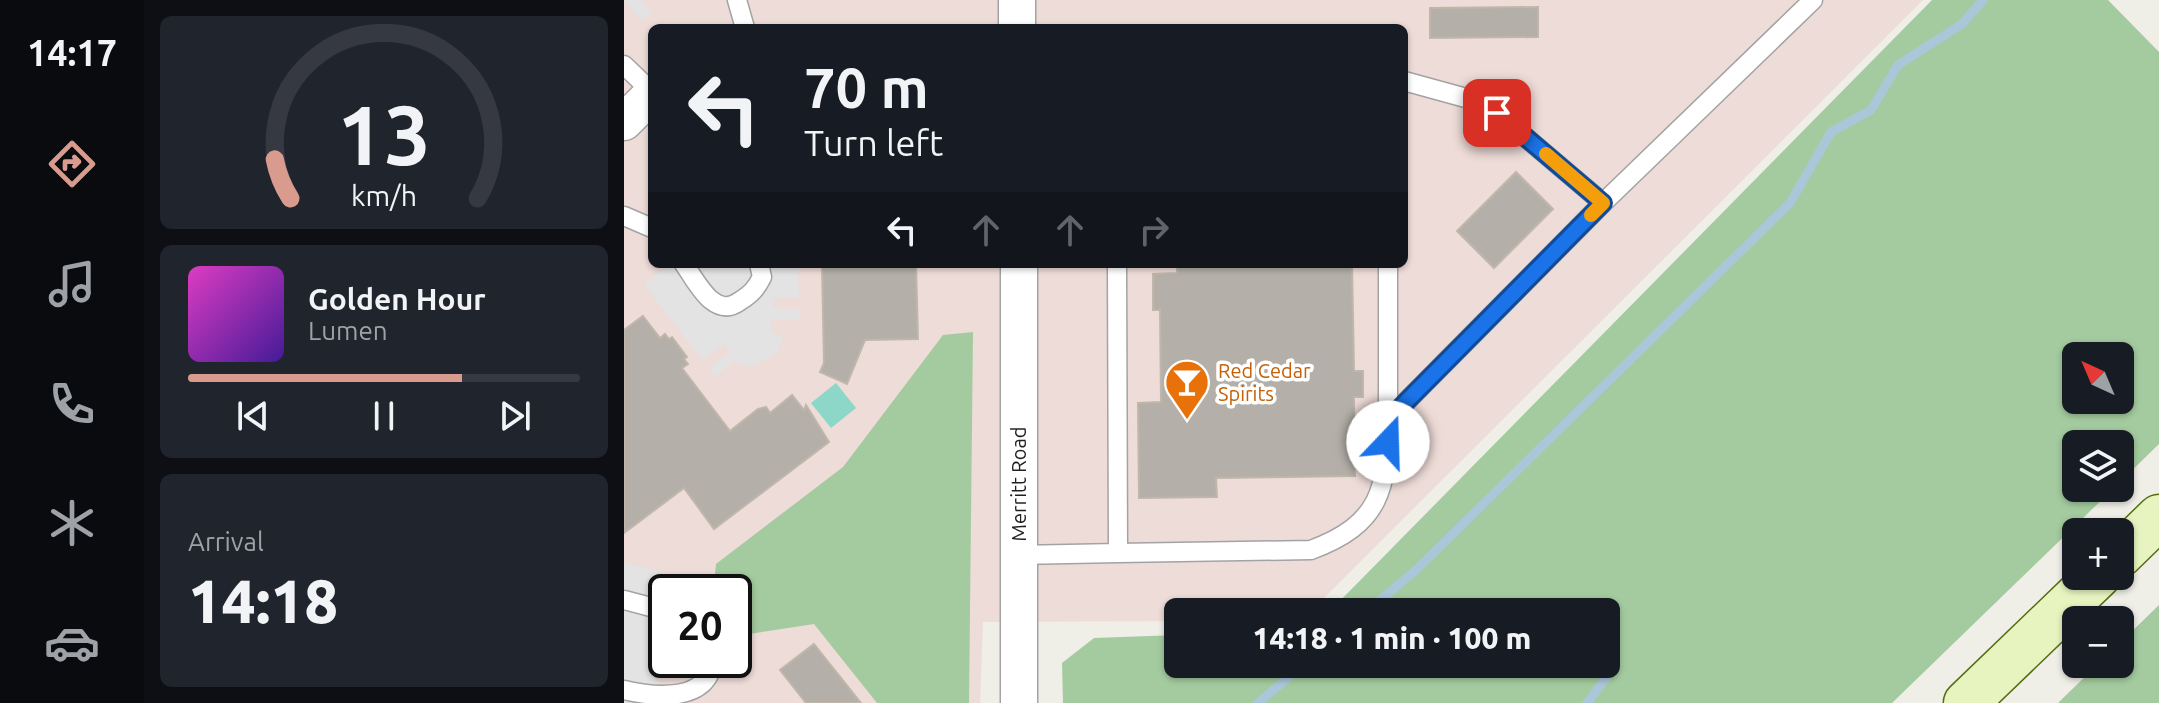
<!DOCTYPE html>
<html lang="en">
<head>
<meta charset="utf-8">
<style>
  :root { --surface:#171b24; --page:#20242c; --text:#f1f3f6; --muted:#9ea1a6; --line:#363941; --accent:#da9b8f }
  body { margin:0; font-family:Ubuntu,sans-serif; background:var(--page); color:var(--text); height:100vh; display:flex; flex-direction:column; font-size:30px; white-space:nowrap }
  * { box-sizing:border-box; margin:0 }
  p { font-size:26px; color:var(--muted) }
  .icon { flex:none; width:44px; height:44px; fill:none; stroke:currentColor; stroke-width:2; stroke-linecap:round; stroke-linejoin:round }
  .map { position:relative; flex:1; overflow:hidden }
  .sheet { display:flex; flex-direction:column; gap:16px; padding:16px; background:#0d0f14; width:480px }
  .sheet>* { flex:none }
  .hud { position:absolute; left:24px; top:24px; width:760px; height:244px; border-radius:12px; box-shadow:0 2px 6px #0004; background:#171b24; color:var(--text); overflow:hidden }
  .needle { width:52px; rotate:316deg }
  .fabs { position:absolute; left:1438px; top:342px; display:grid; gap:16px }
  .fabs a { display:grid; place-items:center; width:72px; height:72px; border-radius:12px; background:var(--surface); box-shadow:0 2px 6px #0004; font-size:40px }
  .speed { position:absolute; left:24px; top:574px; display:flex; gap:16px; font-size:40px; font-weight:700; text-align:center }
  .speed>* { display:grid; place-content:center; width:104px; height:104px; border-radius:50%; background:var(--surface); box-shadow:0 2px 6px #0004; line-height:1 }
  .speed .limit { border:4px solid #111; border-radius:12px; background:#fff; color:#111 }
  .pin { position:absolute; display:grid; place-items:center; width:68px; height:68px; color:#fff; margin:-34px; border-radius:16px; box-shadow:0 4px 12px #0006 }
  .me { position:absolute; width:88px; margin:-44px; rotate:21deg; stroke-linejoin:round; filter:drop-shadow(0 0 6px #0008) }
  .turn { display:flex; align-items:center; gap:28px; height:168px; padding:0 24px; font-size:36px }
  .turn .icon { width:104px; height:104px; stroke-width:2.5 }
  .turn b { display:block; font-size:56px; line-height:68px }
  .lanes { display:flex; align-items:center; height:76px; padding:0 24px; background:#0003; justify-content:center; gap:40px; direction:ltr }
  .lanes .off { opacity:.35 }
  .big { font-size:60px; font-weight:800; line-height:1.1 }
  .sheet .card { flex:1; display:flex; flex-direction:column; justify-content:center; gap:12px; min-width:0; padding:0 28px; border-radius:12px; background:var(--page) }
  .sheet .dial { align-items:center; gap:0 }
  .dial svg { height:208px; overflow:visible; fill:none; stroke:var(--line); stroke-width:7; stroke-linecap:round; text-anchor:middle }
  .dial text { fill:var(--text); stroke:none }
  .song { display:flex; align-items:center; gap:24px }
  .cover { width:96px; height:96px; border-radius:12px; background:linear-gradient(135deg,hsl(310 70% 55%),hsl(260 70% 35%)) }
  .played { height:8px; border-radius:4px; background:linear-gradient(90deg,var(--accent) 70%,var(--line) 70%) }
  .keys { display:flex; justify-content:space-around; direction:ltr }
  .trip { position:absolute; left:540px; top:598px; width:456px; height:80px; border-radius:12px; background:var(--surface); box-shadow:0 2px 6px #0004; font-weight:800; line-height:80px; text-align:center }
  main { display:flex; flex:1; min-height:0 }
  .tabs { display:flex; flex-direction:column; width:144px; justify-content:space-around; align-items:center; background:#090b0e; color:var(--muted) }
  .tabs .icon { width:56px; height:56px }
  .tabs .current { color:var(--accent) }
  .tabs b { font-size:36px; color:var(--text) }
  .map>svg:first-child { display:block }
  .commercial { fill:#eedcd8; fill-rule:evenodd }
  .forest { fill:#a4cb9f; fill-rule:evenodd }
  .pitch { fill:#8cd7c7 }
  .parking { fill:#e3e3e3 }
  .lines { fill:none; stroke-linecap:round; stroke-linejoin:round }
  .stream { stroke:#abc6d9; stroke-width:9 }
  .building { fill:#b4b0a9; stroke:#c0b7aa; stroke-width:2 }
  .service-casing { stroke:#a3a3a3; stroke-width:21 }
  .minor-casing { stroke:#a3a3a3; stroke-width:39 }
  .secondary-casing { stroke:#536e0f; stroke-width:47 }
  .service { stroke:#fff; stroke-width:18 }
  .minor { stroke:#fff; stroke-width:36 }
  .secondary { stroke:#e8f4c0; stroke-width:44 }
  .route-casing { stroke:#114b97; stroke-width:20 }
  .route { stroke:#1a73e8; stroke-width:14 }
  .slow { stroke:#f59e0b; stroke-width:14 }
  .labels { text-anchor:middle; dominant-baseline:central; stroke-width:7; stroke-linejoin:round; paint-order:stroke }
  .food-label { font-size:20px; fill:#c56008; stroke:#fff; text-anchor:start }
  .street-label { font-size:20px; fill:#1f1f1f; stroke:#fff }
</style>
</head>
<body>
<main>
<nav class="tabs">
<b>14:17</b>
<svg class="icon current" aria-label="directions" viewBox="0 0 24 24"><path d="M12 3l9 9-9 9-9-9zM9 14v-3h6M13 9l2 2-2 2"/></svg>
<svg class="icon" aria-label="music" viewBox="0 0 24 24"><path d="M9 18V5l10-2v13"/><circle cx="6" cy="18" r="3"/><circle cx="16" cy="16" r="3"/></svg>
<svg class="icon" aria-label="phone" viewBox="0 0 24 24"><path d="M5 4h4l2 5-3 2q2 4 5 5l2-3 5 2v4C11 20 4 13 5 4z"/></svg>
<svg class="icon" aria-label="climate" viewBox="0 0 24 24"><path d="M12 3v18M4 7l16 10M4 17L20 7"/></svg>
<svg class="icon" aria-label="car" viewBox="0 0 24 24"><path d="M5 17H2v-5l4-1 3-4h7l3 4 3 1v5h-3M9 17h6M6 11h13"/><circle cx="7" cy="17" r="2"/><circle cx="17" cy="17" r="2"/></svg>
</nav>
<section class="sheet">
<div class="card dial"><svg viewBox="0 0 100 80">
<path d="M14 69A42 42 0 1 1 86 69"/>
<path d="M14 69A42 42 0 0 1 8 54" stroke="#da9b8f"/>
<text x="50" y="56" font-size="32" font-weight="700">13</text>
<text x="50" y="72" font-size="11">km/h</text>
</svg></div>
<div class="card">
<div class="song"><i class="cover"></i><div><b>Golden Hour</b><p>Lumen</p></div></div>
<div class="played"></div>
<div class="keys"><svg class="icon" aria-label="previous" viewBox="0 0 24 24"><path d="M18 5L8 12l10 7zM5 5v14"/></svg><svg class="icon" aria-label="pause" viewBox="0 0 24 24"><path d="M8 5v14M16 5v14"/></svg><svg class="icon" aria-label="next" viewBox="0 0 24 24"><path d="M6 5l10 7-10 7zM19 5v14"/></svg></div>
</div>
<div class="card"><p>Arrival</p><b class="big">14:18</b></div>
</section>
<div class="map">
<svg width="1535" height="703" viewBox="0 0 1535 703">
  <rect width="100%" height="100%" fill="#efeee7"/>
  <path class="commercial" d="M0 0H1299L686 612H554V621L359 622 356 703H0ZM28 28H780V264H28ZM42 592H110V660H42Z"/>
  <path class="forest" d="M1308 0H1484L1535 52V444L1496 482V444H1452V488H1490L1268 703H439L438 663 470 638 554 635V664H982V612H705ZM1452 356H1496V400H1452Z
    M349 332 345 703H253L190 624 119 635 110 626V592H89L92 564 219 467 319 335Z
    M1535 605V703H1434L1474 664H1496V643Z"/>
  <path class="pitch" d="M212 383 232 408 207 428 187 403Z"/>
  <path class="parking" d="M0 0H18L27 14 17 20Z
    M40 264H174L175 298H149V309H176V319L148 320 146 326 151 334 159 338 151 355 128 367 110 361 91 376 85 368 106 353 100 344 78 360 20 284 39 269Z
    M0 563 61 577 57 592H42V633L31 680 37 682 32 703H0Z"/>
  <g class="lines">
    <path class="stream" d="M742 612 792 570 1166 203 1207 132 1247 110 1274 65 1338 24 1359 0
      M634 703 680 664
      M963 703 982 678"/>
  </g>
  <path class="building" d="M914 7V37L806 38V8Z
    M892 172 929 209 870 268 833 231Z
    M198 264H292L294 339 241 340 223 384 196 372 200 363Z
    M553 264H728L730 371H739V397H730L731 476 592 478 593 497 515 498 514 403 537 402 536 310H529V274L553 273Z
    M19 316 36 338 41 334 45 339 48 337 63 357 60 359 64 364 58 368 106 431 134 409 142 407 146 413 168 395 180 410 182 405 205 442 90 529 60 488 0 533V330Z
    M190 644 237 703H182L156 670Z"/>
  <g class="lines">
    <g class="service-casing">
      <path id="service" d="M113 0 121 28
        M0 65 28 92
        M979 203 1189 0
        M0 216 28 228
        M60 264C73 282 90 320 116 301 127 294 132 289 138 277L135 264
        M764 264V420
        M494 553 687 550C757 524 763 489 764 420L979 203 873 113 842 98 780 81
        M394 555 494 553 493 264
        M0 600 42 611
        M0 690C29 697 87 703 88 660"/>
    </g>
    <g class="minor-casing">
      <path id="minor" d="M393 28V0
        M0 122 28 94
        M395 264V703"/>
    </g>
    <g class="secondary-casing">
      <path id="secondary" d="M1496 555 1535 517
        M1342 703 1474 576"/>
    </g>
    <use href="#service" class="service"/>
    <use href="#minor" class="minor"/>
    <use href="#secondary" class="secondary"/>
  </g>
  <g class="lines">
    <g class="route-casing">
      <path id="route" d="M764 442V420L979 203 873 113"/>
    </g>
    <use href="#route" class="route"/>
    <path class="slow" d="M922 154 979 203 967 215"/>
  </g>
  <defs>
    <g id="bar-pin" transform="scale(2.3)"><path d="M0 17L-7.5 6A9.5 9.5 0 1 1 7.5 6Z" fill="#e8710a" stroke="#fff"/><path d="M-6-5H6L.8 .8V4.5H3.5V6h-7V4.5H-.8V.8Z" fill="#fff"/></g>
  </defs>
  <g fill-rule="evenodd">
    <use href="#bar-pin" x="563" y="382"/>
  </g>
  <g class="labels">
    <g class="food-label">
      <text x="594" y="370">Red Cedar<tspan x="594" dy="23">Spirits</tspan></text>
    </g>
    <g class="street-label">
      <text transform="translate(394 484) rotate(-90)">Merritt Road</text>
    </g>
  </g>
</svg>
<div class="fabs">
<a><svg class="needle" viewBox="-14 -14 28 28"><path d="M0-13l5 13h-10z" fill="#e53935"/><path d="M0 13l5-13h-10z" fill="#9ea1a6"/></svg></a>
<a><svg class="icon" aria-label="layers" viewBox="0 0 24 24"><path d="M12 4l9 5-9 5-9-5zM3 14l9 5 9-5"/></svg></a>
<a>+</a>
<a>−</a>
</div>
<div class="speed"><div class="limit">20</div></div>
<div class="pin" style="left:873px;top:113px;background:#d93025"><svg class="icon" aria-label="arrive" viewBox="0 0 24 24"><path d="M6 21V4h12l-3 4 3 4H6"/></svg></div>
<svg class="me" style="left:764px;top:442px" viewBox="-20 -20 40 40"><circle r="19" fill="#fff"/><path d="M0-13L10 11 0 6-10 11z" fill="#1a73e8"/></svg>
<div class="trip">14:18 · 1 min · 100 m</div>
<div class="hud">
<div class="turn"><svg class="icon" aria-label="left" viewBox="0 0 24 24"><path d="M17 20v-9H6M10 6l-5 5 5 5"/></svg><div><b>70 m</b>Turn left</div></div>
<div class="lanes"><svg class="icon" aria-label="left" viewBox="0 0 24 24"><path d="M17 20v-9H6M10 6l-5 5 5 5"/></svg><svg class="icon off" aria-label="ahead" viewBox="0 0 24 24"><path d="M12 20V5M6 11l6-6 6 6"/></svg><svg class="icon off" aria-label="ahead" viewBox="0 0 24 24"><path d="M12 20V5M6 11l6-6 6 6"/></svg><svg class="icon off" aria-label="right" viewBox="0 0 24 24"><path d="M7 20v-9h11M14 6l5 5-5 5"/></svg></div>
</div>
</div>
</main>
</body>
</html>
